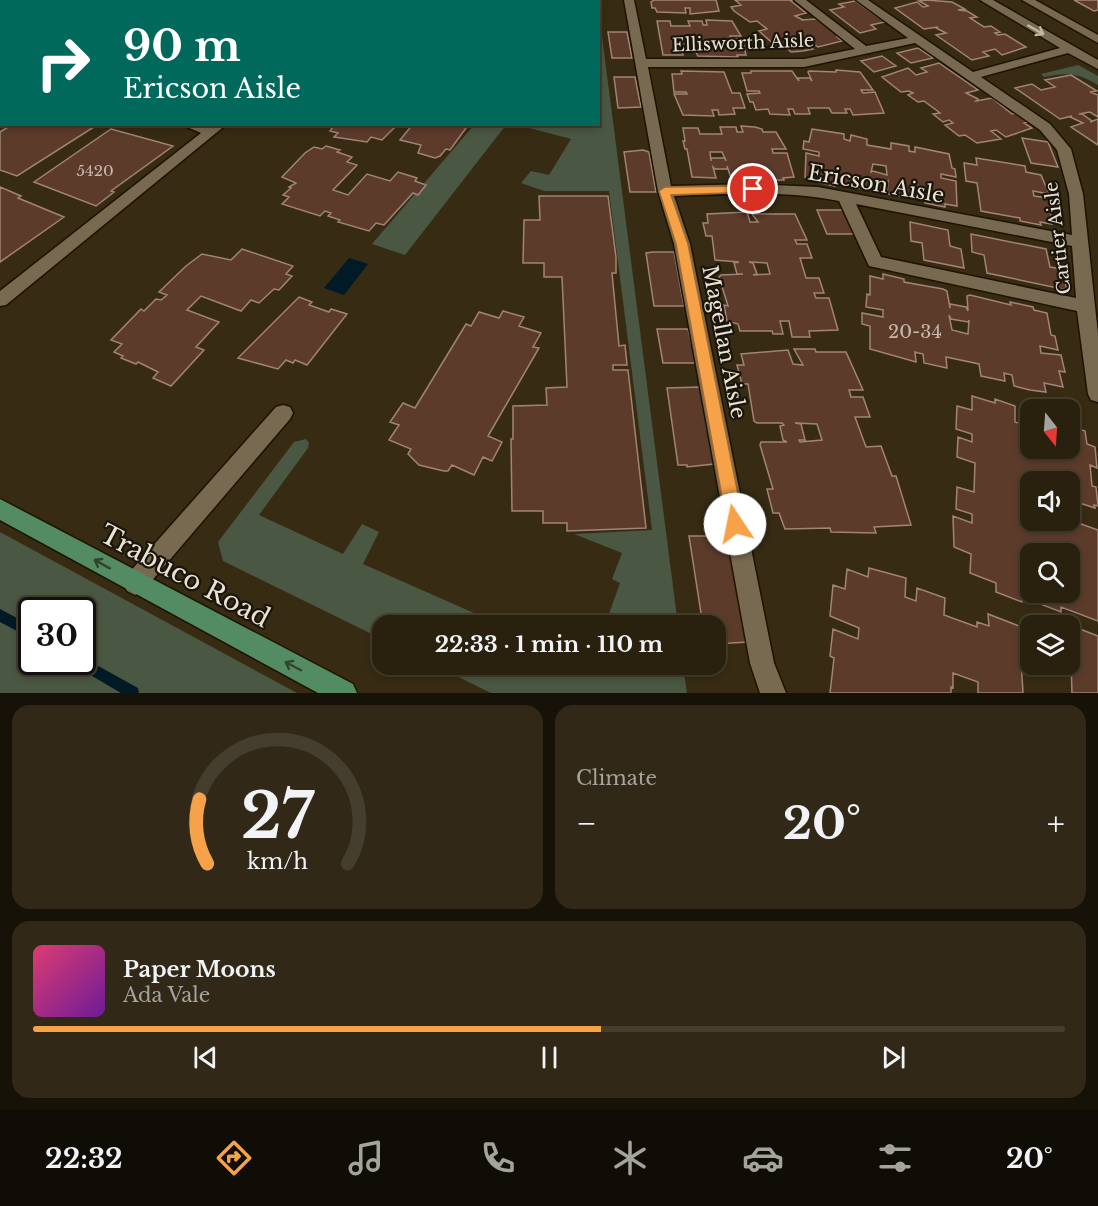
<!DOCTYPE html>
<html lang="en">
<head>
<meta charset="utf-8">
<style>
  :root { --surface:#29200e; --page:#312817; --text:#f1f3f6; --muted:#a5a39e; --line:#453e2e; --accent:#f6a248 }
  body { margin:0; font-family:"Libre Baskerville",serif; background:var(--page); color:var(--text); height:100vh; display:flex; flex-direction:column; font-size:22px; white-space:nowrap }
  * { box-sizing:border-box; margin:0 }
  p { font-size:20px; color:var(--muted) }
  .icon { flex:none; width:33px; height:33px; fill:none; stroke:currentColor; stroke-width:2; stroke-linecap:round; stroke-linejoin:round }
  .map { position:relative; height:693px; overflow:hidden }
  .drawer { display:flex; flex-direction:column; gap:12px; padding:12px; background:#171208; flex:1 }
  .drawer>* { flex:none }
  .top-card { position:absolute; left:0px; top:0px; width:600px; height:126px; box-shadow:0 3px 9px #0003,0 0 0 2px var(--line); background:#00695c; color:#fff; overflow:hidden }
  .needle { width:39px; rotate:163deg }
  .buttons { position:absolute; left:1020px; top:399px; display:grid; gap:12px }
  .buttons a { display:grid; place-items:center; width:60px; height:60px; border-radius:12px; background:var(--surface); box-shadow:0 3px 9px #0003,0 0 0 2px var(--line); font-size:30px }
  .speed { position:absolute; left:18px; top:597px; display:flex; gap:12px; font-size:30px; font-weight:700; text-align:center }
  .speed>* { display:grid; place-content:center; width:78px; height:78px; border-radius:50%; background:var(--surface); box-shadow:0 3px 9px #0003,0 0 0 2px var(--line); line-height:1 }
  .speed .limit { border:3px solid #111; border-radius:9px; background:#fff; color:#111 }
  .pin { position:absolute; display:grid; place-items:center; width:51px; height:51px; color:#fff; margin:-26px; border:3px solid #fff; border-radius:50%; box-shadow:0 2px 6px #0007 }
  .me { position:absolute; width:66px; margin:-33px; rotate:349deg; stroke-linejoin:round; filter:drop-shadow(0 0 4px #0008) }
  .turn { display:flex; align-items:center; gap:21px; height:126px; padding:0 24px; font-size:27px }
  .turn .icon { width:78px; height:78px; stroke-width:2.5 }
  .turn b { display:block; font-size:42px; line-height:51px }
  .big { font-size:45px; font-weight:800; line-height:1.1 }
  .drawer .card { flex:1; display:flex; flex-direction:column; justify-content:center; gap:9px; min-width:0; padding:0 21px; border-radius:18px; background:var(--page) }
  .drawer .dial { align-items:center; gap:0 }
  .dial svg { height:156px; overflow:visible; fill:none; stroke:var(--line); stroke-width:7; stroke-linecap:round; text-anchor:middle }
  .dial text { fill:var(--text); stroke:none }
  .song { display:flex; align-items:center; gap:18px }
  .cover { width:72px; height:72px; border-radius:9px; background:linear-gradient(135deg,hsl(340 70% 55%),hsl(280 70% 35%)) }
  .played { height:6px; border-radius:3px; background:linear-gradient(90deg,var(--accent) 55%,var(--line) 55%) }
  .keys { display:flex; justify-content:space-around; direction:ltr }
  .heat { display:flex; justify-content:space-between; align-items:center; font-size:33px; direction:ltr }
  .drawer .tiles { flex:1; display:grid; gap:12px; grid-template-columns:1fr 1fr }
  .card:last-child { grid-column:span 2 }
  .trip { position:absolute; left:372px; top:615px; width:354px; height:60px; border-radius:18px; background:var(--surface); box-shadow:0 3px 9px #0003,0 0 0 2px var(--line); font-weight:800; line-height:60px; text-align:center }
  .dock { display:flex; height:96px; justify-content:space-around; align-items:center; background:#100d06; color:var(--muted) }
  .dock .icon { width:42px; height:42px }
  .dock .current { color:var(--accent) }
  .dock b { font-size:27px; color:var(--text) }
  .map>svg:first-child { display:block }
  .green { fill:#4a5742; fill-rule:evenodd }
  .water { fill:#001a26 }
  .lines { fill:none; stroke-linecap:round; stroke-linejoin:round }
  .stream { fill:#001a26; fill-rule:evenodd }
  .building { fill:#5c3b2b; stroke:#a18476; stroke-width:1.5; fill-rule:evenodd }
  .minor-casing { stroke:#1e1300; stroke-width:3 }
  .major-casing { stroke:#1e1300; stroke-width:3 }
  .minor { fill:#786a51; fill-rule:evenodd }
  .major { fill:#538c62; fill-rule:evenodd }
  .oneway { stroke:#c2b8a6 }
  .oneway2 { stroke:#31452d }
  .route { fill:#f6a248; stroke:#a0692f; stroke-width:1.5 }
  .labels { text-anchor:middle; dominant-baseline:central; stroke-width:4.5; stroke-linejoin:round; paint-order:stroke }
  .far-number-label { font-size:15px; fill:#c6b8aa }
  .far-street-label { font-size:18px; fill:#eae2d4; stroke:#1a150a }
  .number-label { font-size:18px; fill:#c6b8aa }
  .street-label { font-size:21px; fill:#eae2d4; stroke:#1a150a }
  .near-street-label { font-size:26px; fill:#eae2d4; stroke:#1a150a }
</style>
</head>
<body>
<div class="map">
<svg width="1098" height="693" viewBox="0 0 1098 693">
  <rect width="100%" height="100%" fill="#372b13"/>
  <path class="green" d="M599 13 678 625H605L620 583 612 579 622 553 574 534 652 530 609 191H544L521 183 531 171 549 175 571 139 518 125 598 124Z
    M1078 65 1098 76V85C1079 73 1066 72 1044 77L1041 74Z
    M474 125H506L405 255 372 244Z
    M306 439 309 443 308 448 259 515 343 554 362 524 379 532 363 564 501 625 382 626V639L223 561 218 542 294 442Z
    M0 532 297 693H0ZM32 610H82V662H32Z
    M434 665H683L687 693H491Z"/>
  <path class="water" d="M349 258 368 264 344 295 324 288Z"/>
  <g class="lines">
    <path class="stream" d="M0 609 32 626V639L0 622Z
      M82 657 138 688 139 693H121L75 666 73 662H82Z"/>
  </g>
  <path class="building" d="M241 0H312L313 2H239Z
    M654 0H716L719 11 690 14V8H685L686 13 657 12 655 8H652L651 2Z
    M735 0H793L791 1 806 13 795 16 803 20H801L816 19 840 36 837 37 842 41 818 47 811 42 806 43 813 49 803 51 791 52 785 46 778 48 759 31 767 29 757 21 750 22 734 11 731 7 741 5Z
    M926 0 952 2 965 9 958 10 967 11 977 17 970 18 984 27 991 26 1000 32 995 33 998 35 1005 34 1026 47 1002 55 995 49 983 52 989 56 972 60 936 35 946 33 936 28 938 27 924 29 895 8 917 2 923 7 928 6 919 1Z
    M1074 0H1098V10L1094 11Z
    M855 1 885 22 871 25 876 29 860 33 830 10 844 7 839 4Z
    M706 20 732 21 741 36H730L731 39H742L746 55H737L738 57 698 56 693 47H681L683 55H663L657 21H670L671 26H690L688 21H702L703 25H707Z
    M608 32H627L632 58H612Z
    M918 48 933 58 911 63 897 53Z
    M882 56 896 66 874 72 861 61Z
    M939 63 978 90 966 93 978 99 976 101 992 98 1012 114 1016 113 1028 122 1024 123 1032 128 1006 137 996 130 991 131 1001 139 977 143 965 135 959 136 945 125 953 123 949 120 943 122 933 114 940 113 924 101 918 102 908 95 913 93 909 91 901 92 882 77 908 68 916 75 927 72 921 68Z
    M836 70 860 72 873 90H861L863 93 875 92 884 113 853 115 850 109H845L847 113H832L829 108H808L810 114H795L793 109H788L790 115 770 114 768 109 756 110 753 102H750L747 94 760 93 759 91H747L742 73H751V71H792L799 81 798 78H810L812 81 808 72 809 71 836 72Z
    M681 71 724 72 732 93H740L745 108H733L735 114 719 115 718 110H712L714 116 683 115 674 94H687L686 92H674L672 74H682Z
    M1071 75 1097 91 1090 92 1098 95V117L1090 112 1079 114H1082L1092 121 1090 122 1098 119V145L1071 127 1083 123 1070 117 1072 116 1060 119 1015 88 1032 84 1041 90 1055 87 1045 80Z
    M614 77H635L641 107 618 108Z
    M13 124H96L97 125 17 176 0 170V132Z
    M398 124 382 140 371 137 367 142 334 137 338 133 330 131 335 124Z
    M413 124H469L450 150 446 149 440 156 435 158 418 153 421 145 400 140Z
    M741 126 755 127 762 129 763 132H776L786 149H772L773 153H787L794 177 783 178 784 180H767L766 178 734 179 731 178 727 166 728 169H715L713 167 716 178 692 177 687 149H685L683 141H685L683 128H698L700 134H722L720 127H736L737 132H743ZM710 152H722L726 161 725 158H711V161Z
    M111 129 173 146 111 191 114 192 96 206 34 182Z
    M812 129 844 134V139L850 141 851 135 867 139V145L891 149V143L909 146V151L915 152V147L949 154 952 168 955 169 956 177 941 174V178L956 181 957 206 945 204V207L925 203V200L891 195 887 193 888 181 886 183 872 181 871 178V190H868L835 183V186L816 182 817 179 805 177 806 153 819 156V152L803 149 804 141 809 142ZM873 164 886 166 887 175 873 171 871 172Z
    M1022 138 1048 142 1058 167 1031 163Z
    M326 146 340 150 337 152 352 157 347 162 357 165 333 190 348 195 367 174 390 181 398 172 417 178 415 181 426 185 418 195 413 193 384 225 376 223 369 231 338 222 340 220 328 216 331 213 325 211 320 216 282 204 289 197 283 195 291 188 289 187 296 183 282 177 305 153 314 147 322 149Z
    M643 150 649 152 656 192H630L624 152Z
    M976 158 1025 166 1026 172 1041 175 1049 194 1033 191 1034 196 1049 198 1052 224 1040 222 1041 225 1020 221V218L981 211 977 183 966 181 964 163 977 165Z
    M0 187 21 196 18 198 64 217 0 262Z
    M539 196H608L616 257V273H612L619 346 625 345 627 365H613V370H628L646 528 567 531V523H543V511H512L511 439H513V406L547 405 546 388 567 387 562 277H544V263H523L524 220H540Z
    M817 210H844L854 234H827Z
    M747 212 750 222H758L752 214H795L807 240H795L797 244H807L812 258H800L806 278H819L824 293H814L816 298H829L838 330 809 331 810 337H792L789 321H780L783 334H773L772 331H740L738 324 727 321 724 305 728 306 719 277 721 275 743 274H737L734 263 739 262 715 260 712 236H706L703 223H708L707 214ZM749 262 767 263 770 274 753 275 757 274 753 263Z
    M910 222 948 230 950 246 961 249 964 268 924 260 922 243 911 241Z
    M971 234 1046 249 1050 267 1062 269 1067 290 987 273 984 255 972 252Z
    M242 249 293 266 286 274 292 276 279 290 274 289 259 303 251 300 241 311 201 296 187 310 219 322 196 347 204 350 171 386 153 378 158 372 138 362 136 364 121 358 123 356 114 352 122 344 111 340 141 309 144 311 156 299 161 300 167 295 159 292 186 266 202 254 231 260Z
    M653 252H674L684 306H654L646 253Z
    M883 274 904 279V282L943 289 947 291 950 308V304L966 307 968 311 967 296 970 295 1011 305 1010 302 1033 307 1034 310 1047 313 1051 335 1055 336 1058 350 1040 346 1041 353 1061 355 1065 372 1059 371 1063 387 1044 383 1046 392 1030 390 1014 386 1012 375 1004 373 1005 381 981 376 979 364 946 357 947 368 924 363 923 354 915 352 916 362 870 349V326L862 324V313L883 317V310L866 307 867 294 870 295V276L883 279ZM949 315 951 319 968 322 969 320 968 334 952 330Z
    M299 297 312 302 309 305 329 312 331 309 347 314 307 365 295 360 293 363 286 360 278 369 238 358Z
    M503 311 524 317 519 326 541 333 533 347 539 348 488 436 502 442 492 461 483 457 474 475 452 465 448 471H444L419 465 408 454 411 449 389 440 399 425 390 422 403 403 415 408 466 324 471 326 479 312 499 318Z
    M657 329H688L696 363H663Z
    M794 349H815L816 352H846L863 390H849L851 397H863L870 417H855L866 447 881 446 892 476H896L911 525 874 527 876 533 831 532 830 528 785 529 779 513H773L767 489H773L760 445 761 442H787L783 440 780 426 784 425 782 423H757L754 421 748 384H742L737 365H744L741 354 788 350 793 364 803 365ZM795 423 817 424 822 440 800 442 799 440H805L801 424Z
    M700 387 714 464 687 467V465H678L667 388Z
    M972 396 995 403V399L1015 406V422L1027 426 1026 410 1030 411V448H1070V426L1085 431 1087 444 1095 447 1097 468 1090 465 1092 486 1096 487 1098 506 1094 505 1095 508 1070 500V482H1030V489L1024 487V503L1030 505V520H1070L1098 530V621L1061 607V612L1035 602V592H1070V554H1030V580L1021 576 1022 602 996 592V583L970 573 971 554 954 547 953 516 972 523V514L956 509 957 487 974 492 975 463 957 457 958 437 972 442V434L956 429 957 406 972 410Z
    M689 536H727L748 642 716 644V626H703Z
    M869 568 906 578 905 597 916 601 917 588 945 598 944 615 977 627V622L989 626 988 614 1019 626 1023 693H978V682L953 673V688L951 687V693H830L834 658 830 656 833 629 858 639 859 628 830 616 833 585 845 589 847 569 868 577Z
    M1080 629 1098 636V693H1072L1070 630 1080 634Z"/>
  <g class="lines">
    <g class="minor-casing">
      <path id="minor" d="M41 0H55L56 2H42Z
        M169 0H181L182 2H170Z
        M211 0H226L210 2Z
        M624 0H634L646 59H804L855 49 794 0H806L866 46 908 38 856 0H868L973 72 1060 48 980 0H993L1098 60V69L1068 53 981 77 1050 124 1071 149 1083 194 1098 334V402L1091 400 1088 394 1077 311 869 266 839 201C785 190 729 194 674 196L690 244 774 663 786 693H760L750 663 674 244 658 191ZM915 43 1040 130 1057 150 1069 194 1072 235 818 187 753 184 671 186 648 67H804ZM856 204 1072 246 1076 298 881 257Z
        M1022 0H1035L1098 35V43Z
        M0 56H2L0 64Z
        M0 77H2V85H0Z
        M2 103V111L0 112V104Z
        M180 124H201L209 127 212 124H227L6 305 0 306V291L201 133Z
        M283 405 290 407 293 413 290 419 143 591 135 595 127 591 123 583 127 575 276 407Z"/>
    </g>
    <g class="major-casing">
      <path id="major" d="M0 499 353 684 357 693H318L0 520Z"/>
    </g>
    <use href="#minor" class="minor"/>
    <use href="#major" class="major"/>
  </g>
  <defs><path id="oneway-shaft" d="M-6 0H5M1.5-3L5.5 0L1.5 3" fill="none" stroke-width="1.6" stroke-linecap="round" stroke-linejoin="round" transform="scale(1.5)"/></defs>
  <use class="oneway" href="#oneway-shaft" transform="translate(1036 30) rotate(30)"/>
  <g class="oneway2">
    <use href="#oneway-shaft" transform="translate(102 564) rotate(-151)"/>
    <use href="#oneway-shaft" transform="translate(293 666) rotate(-152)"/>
  </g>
  <path class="route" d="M753 186 758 189 757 192 671 195 688 244 744 524 741 529 735 532 730 529 727 524 676 244 659 191 665 187Z"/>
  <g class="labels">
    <g class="far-number-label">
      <text x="95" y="170">5420</text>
    </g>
    <g class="far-street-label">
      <text transform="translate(743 43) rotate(-2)">Ellisworth Aisle</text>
      <text transform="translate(1058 238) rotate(-97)">Cartier Aisle</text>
    </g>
    <g class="number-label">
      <text x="915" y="332">20-34</text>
    </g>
    <g class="street-label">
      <text transform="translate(876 184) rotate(10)">Ericson Aisle</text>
      <text transform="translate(724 342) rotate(79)">Magellan Aisle</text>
    </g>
    <g class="near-street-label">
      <text transform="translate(185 576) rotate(28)">Trabuco Road</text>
    </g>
  </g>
</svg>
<div class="buttons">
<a><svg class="needle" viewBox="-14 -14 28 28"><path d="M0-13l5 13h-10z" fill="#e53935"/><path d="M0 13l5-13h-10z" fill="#a5a39e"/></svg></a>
<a><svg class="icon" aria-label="sound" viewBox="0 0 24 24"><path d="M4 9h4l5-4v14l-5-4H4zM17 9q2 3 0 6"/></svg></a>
<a><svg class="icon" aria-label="search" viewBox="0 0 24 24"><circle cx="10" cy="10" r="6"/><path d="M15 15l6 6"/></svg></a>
<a><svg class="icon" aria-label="layers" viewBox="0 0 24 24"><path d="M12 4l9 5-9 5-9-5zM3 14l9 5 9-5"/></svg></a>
</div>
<div class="speed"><div class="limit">30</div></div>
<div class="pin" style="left:753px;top:189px;background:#d93025"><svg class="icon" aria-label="arrive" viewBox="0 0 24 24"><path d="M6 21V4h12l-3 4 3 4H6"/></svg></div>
<svg class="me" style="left:735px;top:524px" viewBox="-20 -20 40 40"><circle r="19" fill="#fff"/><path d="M0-13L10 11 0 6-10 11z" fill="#f6a248"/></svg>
<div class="trip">22:33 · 1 min · 110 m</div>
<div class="top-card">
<div class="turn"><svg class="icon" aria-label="right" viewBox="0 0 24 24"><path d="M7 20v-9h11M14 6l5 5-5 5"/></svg><div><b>90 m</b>Ericson Aisle</div></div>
</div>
</div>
<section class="drawer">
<div class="tiles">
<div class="card dial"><svg viewBox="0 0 100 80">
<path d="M14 69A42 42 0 1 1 86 69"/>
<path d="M14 69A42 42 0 0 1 10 36" stroke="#f6a248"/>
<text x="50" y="56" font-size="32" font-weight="700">27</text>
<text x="50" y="72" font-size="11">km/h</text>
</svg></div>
<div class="card"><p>Climate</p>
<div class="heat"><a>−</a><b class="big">20°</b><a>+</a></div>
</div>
<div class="card">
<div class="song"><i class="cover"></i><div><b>Paper Moons</b><p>Ada Vale</p></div></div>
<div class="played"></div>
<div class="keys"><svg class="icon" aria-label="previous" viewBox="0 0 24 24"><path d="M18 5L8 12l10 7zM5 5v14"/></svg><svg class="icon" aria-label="pause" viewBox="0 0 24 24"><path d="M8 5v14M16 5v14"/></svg><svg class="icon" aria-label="next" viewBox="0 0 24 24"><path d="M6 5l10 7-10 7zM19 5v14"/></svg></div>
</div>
</div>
</section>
<nav class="dock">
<b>22:32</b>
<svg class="icon current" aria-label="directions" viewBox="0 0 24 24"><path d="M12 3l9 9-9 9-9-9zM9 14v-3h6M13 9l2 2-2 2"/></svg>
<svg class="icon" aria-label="music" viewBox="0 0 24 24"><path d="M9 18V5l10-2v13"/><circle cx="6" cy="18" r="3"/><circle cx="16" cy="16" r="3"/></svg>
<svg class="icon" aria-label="phone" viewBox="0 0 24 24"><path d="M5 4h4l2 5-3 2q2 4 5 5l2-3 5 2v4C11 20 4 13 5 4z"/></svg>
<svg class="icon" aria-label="climate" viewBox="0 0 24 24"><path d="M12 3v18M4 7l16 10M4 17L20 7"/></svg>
<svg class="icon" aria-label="car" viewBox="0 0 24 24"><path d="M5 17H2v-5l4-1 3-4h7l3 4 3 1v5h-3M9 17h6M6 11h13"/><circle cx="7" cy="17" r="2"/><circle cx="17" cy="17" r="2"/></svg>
<svg class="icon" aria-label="filters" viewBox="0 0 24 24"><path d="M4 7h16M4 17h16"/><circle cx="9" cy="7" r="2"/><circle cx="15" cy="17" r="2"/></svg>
<b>20°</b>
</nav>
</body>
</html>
